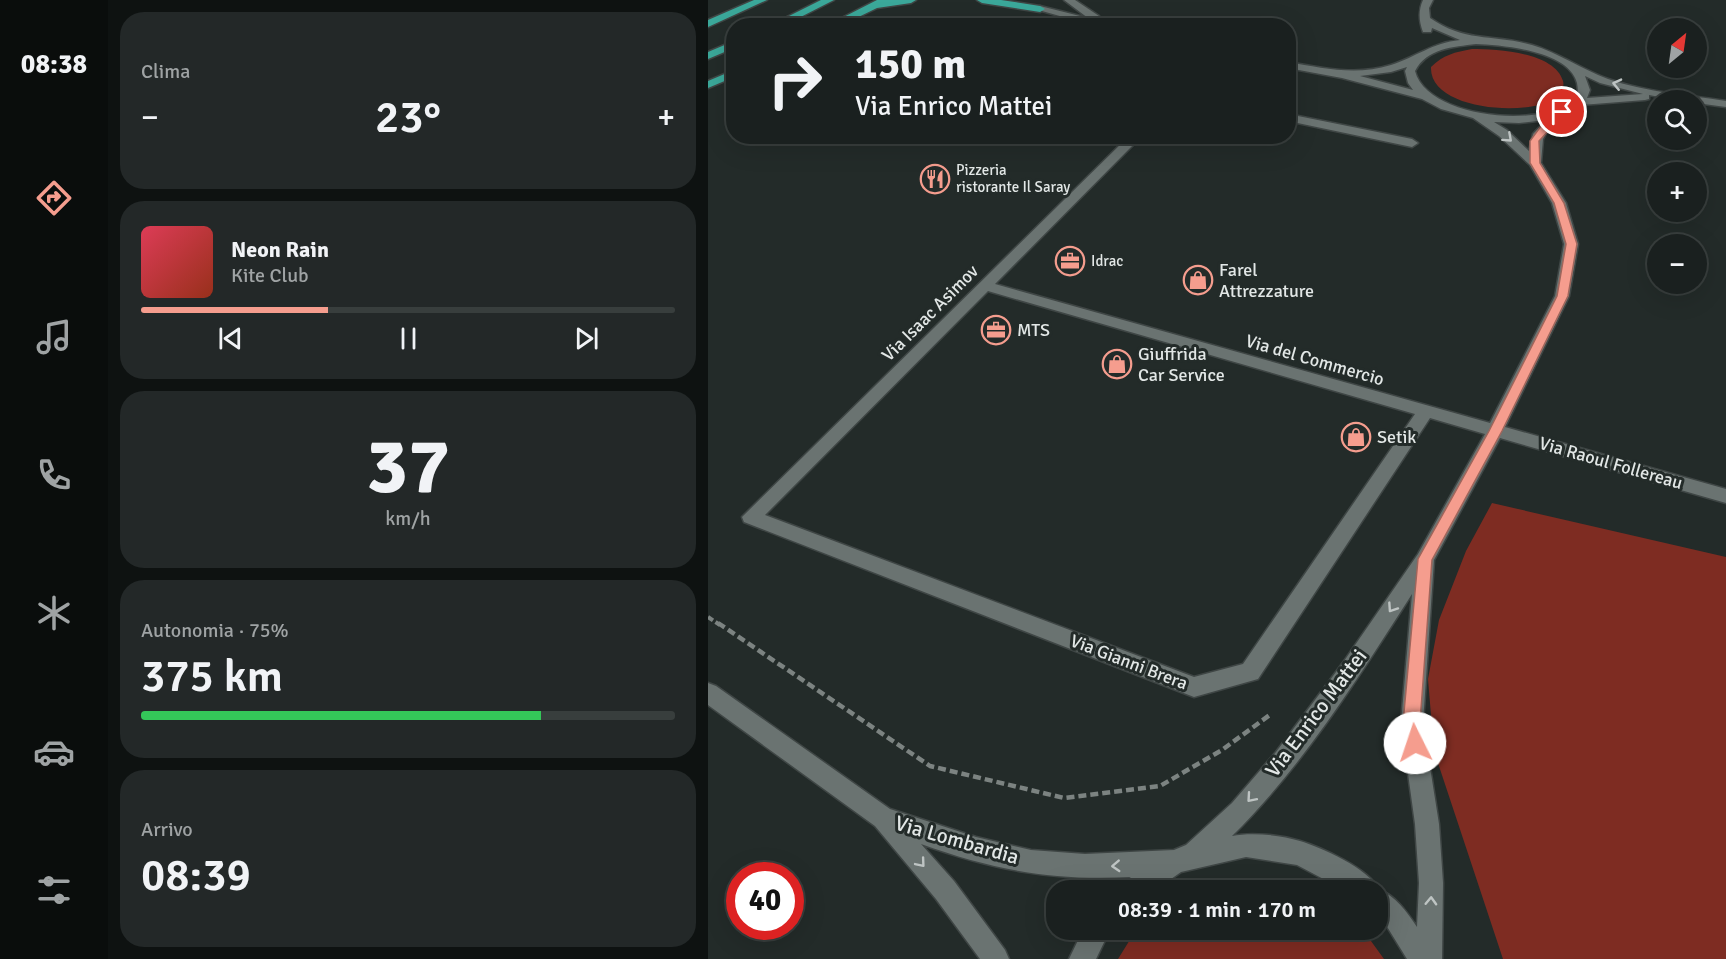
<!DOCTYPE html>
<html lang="it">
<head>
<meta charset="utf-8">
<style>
  :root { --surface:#1a201f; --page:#232828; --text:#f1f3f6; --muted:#9fa3a4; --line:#383e3d; --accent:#f59d8e }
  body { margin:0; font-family:Signika,sans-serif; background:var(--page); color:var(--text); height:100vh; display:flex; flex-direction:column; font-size:22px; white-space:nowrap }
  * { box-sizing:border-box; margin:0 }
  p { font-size:20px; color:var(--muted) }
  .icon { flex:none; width:33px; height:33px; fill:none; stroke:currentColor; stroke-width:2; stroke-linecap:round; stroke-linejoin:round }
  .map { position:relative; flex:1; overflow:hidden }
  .drawer { display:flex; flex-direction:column; gap:12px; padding:12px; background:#0e1211; width:600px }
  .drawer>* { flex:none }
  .guide { position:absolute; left:18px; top:18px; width:570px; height:126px; border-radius:24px; box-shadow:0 6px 24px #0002,0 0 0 2px var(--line); background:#1a201f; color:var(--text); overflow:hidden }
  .needle { width:39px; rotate:29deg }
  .fabs { position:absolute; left:939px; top:18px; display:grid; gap:12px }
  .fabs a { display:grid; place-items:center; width:60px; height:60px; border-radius:50%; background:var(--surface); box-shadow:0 6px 24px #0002,0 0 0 2px var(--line); font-size:30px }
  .speed { position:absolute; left:18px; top:862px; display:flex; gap:12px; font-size:30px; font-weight:700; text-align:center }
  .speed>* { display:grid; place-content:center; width:78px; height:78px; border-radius:50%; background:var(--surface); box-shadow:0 6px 24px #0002,0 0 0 2px var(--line); line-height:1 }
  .speed .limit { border:9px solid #d22; background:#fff; color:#111 }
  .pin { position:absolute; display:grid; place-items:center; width:51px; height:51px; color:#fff; margin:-26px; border:3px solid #fff; border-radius:50%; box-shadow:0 2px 6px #0007 }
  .me { position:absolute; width:66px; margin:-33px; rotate:356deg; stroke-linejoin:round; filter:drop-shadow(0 0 4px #0008) }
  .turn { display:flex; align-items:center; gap:21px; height:126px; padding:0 30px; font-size:27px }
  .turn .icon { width:78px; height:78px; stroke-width:2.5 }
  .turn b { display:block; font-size:42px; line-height:51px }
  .big { font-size:45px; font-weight:600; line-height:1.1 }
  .drawer .card { flex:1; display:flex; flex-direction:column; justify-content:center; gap:9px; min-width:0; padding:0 21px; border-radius:24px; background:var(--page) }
  .drawer .dial { align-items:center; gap:0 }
  .dial b { font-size:78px; line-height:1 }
  .song { display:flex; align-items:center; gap:18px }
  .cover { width:72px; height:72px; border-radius:9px; background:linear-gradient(135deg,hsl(350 70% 55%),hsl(10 70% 35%)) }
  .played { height:6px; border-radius:3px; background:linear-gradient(90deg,var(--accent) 35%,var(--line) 35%) }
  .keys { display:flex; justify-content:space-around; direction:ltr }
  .heat { display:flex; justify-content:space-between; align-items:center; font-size:33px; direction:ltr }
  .charge { height:9px; border-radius:4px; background:linear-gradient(90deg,#34c759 75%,var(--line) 0) }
  .trip { position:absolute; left:338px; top:880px; width:342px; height:60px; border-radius:24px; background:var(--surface); box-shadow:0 6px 24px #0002,0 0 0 2px var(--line); font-weight:600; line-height:60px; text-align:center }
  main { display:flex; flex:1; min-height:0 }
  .menu { display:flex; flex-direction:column; width:108px; justify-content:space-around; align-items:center; background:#0a0d0c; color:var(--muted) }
  .menu .icon { width:42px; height:42px }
  .menu .selected { color:var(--accent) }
  .menu b { font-size:27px; color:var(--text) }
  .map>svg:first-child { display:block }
  .green { fill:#7e2c22 }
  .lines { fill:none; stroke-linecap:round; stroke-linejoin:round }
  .minor-casing { stroke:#3f4645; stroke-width:3 }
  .highway-casing { stroke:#3f4645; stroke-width:3 }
  .path-far1 { stroke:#7c8381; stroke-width:4; stroke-dasharray:6 3; stroke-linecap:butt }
  .path { stroke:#7c8381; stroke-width:4.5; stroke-dasharray:8 4; stroke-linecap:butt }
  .minor { fill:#6a7371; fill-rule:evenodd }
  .highway { fill:#3ba89a; fill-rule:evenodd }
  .oneway { stroke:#bec4c3 }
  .route { fill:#f59d8e; stroke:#9f665c; stroke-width:1.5 }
  .labels { text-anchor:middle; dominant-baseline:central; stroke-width:6; stroke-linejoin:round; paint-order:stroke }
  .far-poi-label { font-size:15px; fill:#e2e7e6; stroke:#232b29; text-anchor:start }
  .poi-label { font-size:18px; fill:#e2e7e6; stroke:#232b29; text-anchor:start }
  .street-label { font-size:18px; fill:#e2e7e6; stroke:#232b29 }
  .near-street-label { font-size:21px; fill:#e2e7e6; stroke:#232b29 }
</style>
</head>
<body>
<main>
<nav class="menu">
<b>08:38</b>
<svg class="icon selected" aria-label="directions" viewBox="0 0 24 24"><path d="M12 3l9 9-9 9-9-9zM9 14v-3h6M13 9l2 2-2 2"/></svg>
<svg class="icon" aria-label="music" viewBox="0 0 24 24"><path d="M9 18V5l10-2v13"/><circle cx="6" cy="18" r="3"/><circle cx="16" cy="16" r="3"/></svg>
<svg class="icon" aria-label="phone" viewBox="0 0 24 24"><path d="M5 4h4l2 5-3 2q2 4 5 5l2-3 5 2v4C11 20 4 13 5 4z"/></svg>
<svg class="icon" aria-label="climate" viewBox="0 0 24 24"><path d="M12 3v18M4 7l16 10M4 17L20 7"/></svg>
<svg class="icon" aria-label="car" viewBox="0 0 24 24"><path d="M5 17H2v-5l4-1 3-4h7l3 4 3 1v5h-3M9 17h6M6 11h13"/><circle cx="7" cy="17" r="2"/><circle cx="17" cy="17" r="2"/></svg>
<svg class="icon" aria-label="filters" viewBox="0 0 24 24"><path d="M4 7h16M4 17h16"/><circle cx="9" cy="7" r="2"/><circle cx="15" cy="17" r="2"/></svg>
</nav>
<section class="drawer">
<div class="card"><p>Clima</p>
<div class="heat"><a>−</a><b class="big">23°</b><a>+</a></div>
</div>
<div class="card">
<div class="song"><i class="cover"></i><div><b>Neon Rain</b><p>Kite Club</p></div></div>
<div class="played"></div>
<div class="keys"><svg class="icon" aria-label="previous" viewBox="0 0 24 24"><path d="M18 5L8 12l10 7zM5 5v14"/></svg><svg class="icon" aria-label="pause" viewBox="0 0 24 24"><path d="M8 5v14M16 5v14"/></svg><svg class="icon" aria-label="next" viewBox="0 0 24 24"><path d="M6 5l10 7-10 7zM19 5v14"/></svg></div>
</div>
<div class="card dial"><b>37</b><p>km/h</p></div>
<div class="card"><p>Autonomia · 75%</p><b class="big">375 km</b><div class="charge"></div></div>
<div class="card"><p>Arrivo</p><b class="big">08:39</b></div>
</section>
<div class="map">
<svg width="1018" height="959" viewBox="0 0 1018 959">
  <rect width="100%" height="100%" fill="#232b29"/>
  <path class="green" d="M764 49C788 49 847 52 855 81 857 88 852 95 846 99 818 117 721 110 723 67 735 55 747 52 764 49Z
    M784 503 1018 557V959H795L726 751 720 679 731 620 758 551Z
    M514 879H561L599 891H483Z
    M428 930H655L676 959H410Z"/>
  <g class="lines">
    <g class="minor-casing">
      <path id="minor" d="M356 0H367L391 16 390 20 406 26H387L327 9 332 6 380 18Z
        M715 0H725L721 8 722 18C758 43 786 34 824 45 851 53 873 69 900 79 937 92 979 95 1018 101V107L988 103V100H967L941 95V99L937 100 873 105 858 114 839 132 835 139 833 163 858 203 870 244 861 296 797 427 1018 489V503L792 438 726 560 715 723 731 824 735 883 734 959H699L678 925 669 917V891H638L589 865 538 857 473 872 446 891H411L415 882 423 877C344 881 286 870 213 844L246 881 297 950 301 959H272L228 899 167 826 0 705V683L8 686 182 809 268 837 323 850 377 854 466 850 478 845 524 803 568 752 634 664 710 554 777 434 722 418 550 679 486 697 36 522 34 517 421 136H434L287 284 782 423 847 296 856 244 844 203 822 165 791 136 765 118 733 109 714 99 634 78 580 68V62C614 68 648 76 683 65 708 57 724 43 752 40L724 28 723 32H715C711 21 710 11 715 0ZM768 44C795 45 861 51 869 83 870 89 871 95 865 100 833 129 719 118 707 71 719 48 745 47 768 44ZM699 67 697 71 700 83 705 90 652 76 683 72ZM877 76 892 83 935 94 879 98 882 90ZM838 120 825 134 821 151 799 130 786 122 811 123ZM280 291 707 414 535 664 486 677 57 515ZM704 594 693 723 707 824 711 883 709 927C698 911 688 896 670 889 662 869 612 847 592 841 572 835 544 832 524 836 595 766 650 678 704 594Z
        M580 114 704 139 710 143 704 147 580 121Z
        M375 930H402L388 959H361Z"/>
    </g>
    <g class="highway-casing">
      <path id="highway" d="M46 0H59L0 27V20Z
        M113 0H126L75 26H61Z
        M169 0H208L203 3 169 8 132 26H118Z
        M269 0H293L332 6 337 9 332 12 274 3Z
        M26 41V48L0 59V52Z
        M26 70V77L0 88V81Z"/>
    </g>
    <path class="path-far1" d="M0 617 12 625"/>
    <path class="path" d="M10 623 222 766 356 798 452 786 514 750 563 714"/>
    <use href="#minor" class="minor"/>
    <use href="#highway" class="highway"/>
  </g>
  <defs><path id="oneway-chevron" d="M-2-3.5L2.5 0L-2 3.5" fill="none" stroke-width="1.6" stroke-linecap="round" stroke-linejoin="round" transform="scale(1.5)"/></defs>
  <g class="oneway">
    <use href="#oneway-chevron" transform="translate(909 84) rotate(-167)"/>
    <use href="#oneway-chevron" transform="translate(800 138) rotate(42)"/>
    <use href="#oneway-chevron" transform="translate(684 608) rotate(124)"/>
    <use href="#oneway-chevron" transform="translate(543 798) rotate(131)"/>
    <use href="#oneway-chevron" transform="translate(213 863) rotate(50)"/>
    <use href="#oneway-chevron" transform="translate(408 866) rotate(177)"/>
    <use href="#oneway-chevron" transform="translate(723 901) rotate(-88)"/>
  </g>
  <path class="route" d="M851 110 858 112 831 141 832 163 856 203 869 244 860 296 794 431 724 560 712 723 715 743 713 749 707 751 701 749 695 723 710 559 781 431 849 296 858 244 846 203 822 163V141L833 126Z"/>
  <defs>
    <g id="restaurant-ring" transform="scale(1.5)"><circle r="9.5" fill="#232b29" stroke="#f59d8e" stroke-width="1.5"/><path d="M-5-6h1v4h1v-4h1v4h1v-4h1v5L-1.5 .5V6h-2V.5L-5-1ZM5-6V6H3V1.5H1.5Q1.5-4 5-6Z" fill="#f59d8e"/></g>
    <g id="office-ring" transform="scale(1.5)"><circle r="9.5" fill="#232b29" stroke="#f59d8e" stroke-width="1.5"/><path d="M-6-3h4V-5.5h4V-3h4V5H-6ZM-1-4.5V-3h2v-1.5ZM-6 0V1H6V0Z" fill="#f59d8e"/></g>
    <g id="shop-ring" transform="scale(1.5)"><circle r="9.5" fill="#232b29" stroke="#f59d8e" stroke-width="1.5"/><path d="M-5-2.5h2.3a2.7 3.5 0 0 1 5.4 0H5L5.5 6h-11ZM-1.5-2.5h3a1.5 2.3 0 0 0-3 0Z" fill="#f59d8e"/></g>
  </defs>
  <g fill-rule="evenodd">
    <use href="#restaurant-ring" x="227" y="179"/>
    <use href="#office-ring" x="362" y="261"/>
    <use href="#shop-ring" x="490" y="280"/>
    <use href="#office-ring" x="288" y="330"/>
    <use href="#shop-ring" x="409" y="364"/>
    <use href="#shop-ring" x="648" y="437"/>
  </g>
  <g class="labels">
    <g class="far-poi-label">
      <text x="248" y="170">Pizzeria<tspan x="248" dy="17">ristorante Il Saray</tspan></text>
      <text x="383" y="261">Idrac</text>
    </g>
    <g class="poi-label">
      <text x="511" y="270">Farel<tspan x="511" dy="21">Attrezzature</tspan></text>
      <text x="309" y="330">MTS</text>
      <text x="430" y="354">Giuffrida<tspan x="430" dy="21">Car Service</tspan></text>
      <text x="669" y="437">Setik</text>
    </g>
    <g class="street-label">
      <text transform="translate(222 313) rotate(-45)">Via Isaac Asimov</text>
      <text transform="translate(607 360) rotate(16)">Via del Commercio</text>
      <text transform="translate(903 463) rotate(16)">Via Raoul Follereau</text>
      <text transform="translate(421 662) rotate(21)">Via Gianni Brera</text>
    </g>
    <g class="near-street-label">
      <text transform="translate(608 713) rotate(-53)">Via Enrico Mattei</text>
      <text transform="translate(249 840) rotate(16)">Via Lombardia</text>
    </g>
  </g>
</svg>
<div class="fabs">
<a><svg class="needle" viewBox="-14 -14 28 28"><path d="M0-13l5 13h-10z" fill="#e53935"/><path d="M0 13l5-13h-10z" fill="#9fa3a4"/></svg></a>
<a><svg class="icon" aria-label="search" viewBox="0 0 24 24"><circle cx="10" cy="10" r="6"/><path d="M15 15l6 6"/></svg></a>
<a>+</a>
<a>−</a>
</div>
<div class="speed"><div class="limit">40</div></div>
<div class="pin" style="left:854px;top:112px;background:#d93025"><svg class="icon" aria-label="arrive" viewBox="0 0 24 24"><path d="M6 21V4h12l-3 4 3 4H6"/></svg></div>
<svg class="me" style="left:707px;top:743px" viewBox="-20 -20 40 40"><circle r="19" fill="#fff"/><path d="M0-13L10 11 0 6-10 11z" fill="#f59d8e"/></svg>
<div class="trip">08:39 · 1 min · 170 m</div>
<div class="guide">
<div class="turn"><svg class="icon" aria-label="right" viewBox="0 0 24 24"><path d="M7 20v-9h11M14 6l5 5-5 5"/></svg><div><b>150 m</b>Via Enrico Mattei</div></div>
</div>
</div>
</main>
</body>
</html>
